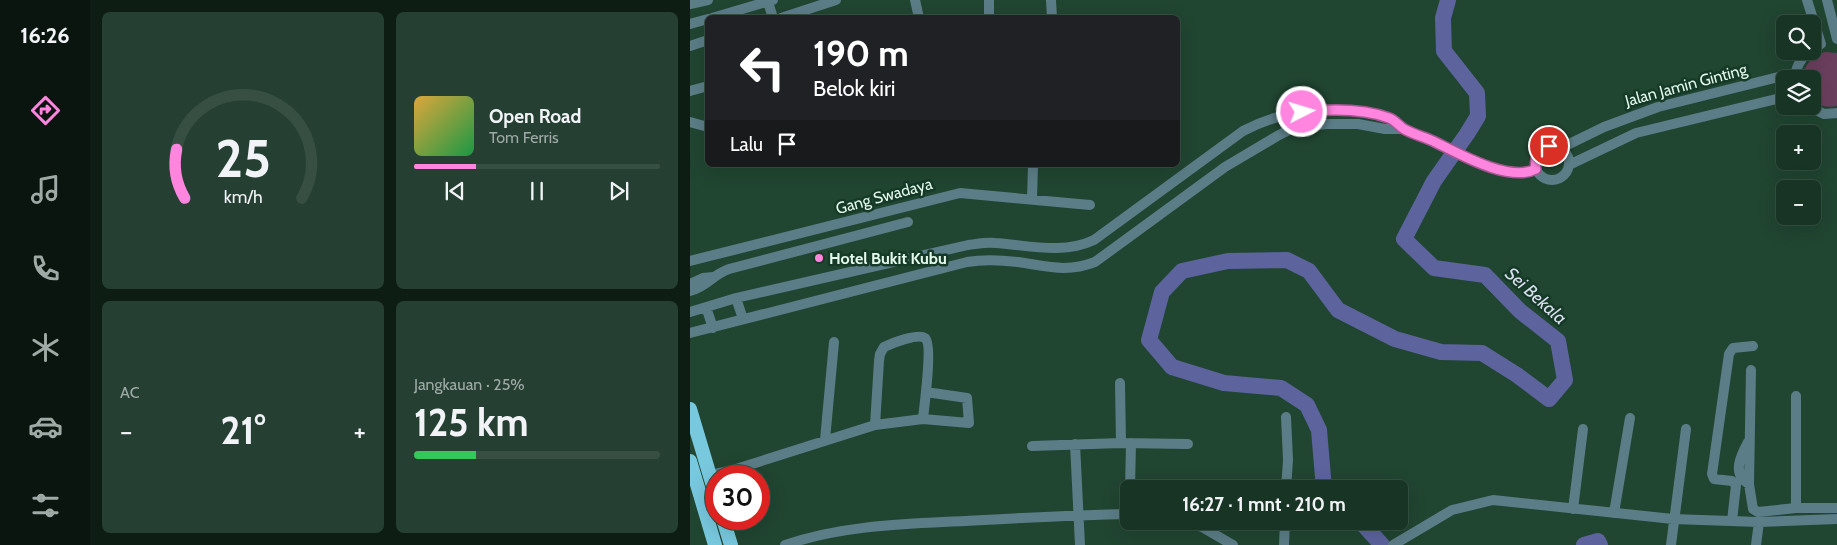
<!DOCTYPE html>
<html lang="id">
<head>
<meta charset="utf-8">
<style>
  :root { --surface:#183425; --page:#253f32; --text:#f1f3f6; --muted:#9faaa7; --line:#364f42; --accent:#ff85df }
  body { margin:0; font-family:Cabin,sans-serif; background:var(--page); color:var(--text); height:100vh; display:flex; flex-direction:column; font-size:19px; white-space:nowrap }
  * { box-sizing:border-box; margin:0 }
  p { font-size:16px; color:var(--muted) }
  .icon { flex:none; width:28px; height:28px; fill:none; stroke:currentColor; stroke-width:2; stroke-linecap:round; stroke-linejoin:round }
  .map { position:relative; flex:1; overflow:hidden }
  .side { display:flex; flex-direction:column; gap:12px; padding:12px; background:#0d1d14; width:600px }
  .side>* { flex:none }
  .hud { position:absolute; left:15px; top:15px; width:475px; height:152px; border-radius:8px; box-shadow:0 5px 20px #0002,0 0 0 1px var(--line); background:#202124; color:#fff; overflow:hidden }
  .tools { position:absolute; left:1086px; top:15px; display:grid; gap:10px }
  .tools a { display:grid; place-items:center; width:45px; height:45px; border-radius:8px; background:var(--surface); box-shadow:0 5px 20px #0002,0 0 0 1px var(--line); font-size:25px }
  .speed { position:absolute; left:15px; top:465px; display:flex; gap:10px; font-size:25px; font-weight:700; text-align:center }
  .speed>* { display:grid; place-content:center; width:65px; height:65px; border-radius:50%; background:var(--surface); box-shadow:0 5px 20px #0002,0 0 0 1px var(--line); line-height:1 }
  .speed .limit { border:8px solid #d22; background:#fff; color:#111 }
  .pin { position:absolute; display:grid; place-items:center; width:42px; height:42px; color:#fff; margin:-21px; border:2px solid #fff; border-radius:50%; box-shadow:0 1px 5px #0007 }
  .me { position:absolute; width:55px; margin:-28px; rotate:85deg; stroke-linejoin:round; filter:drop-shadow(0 0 4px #0008) }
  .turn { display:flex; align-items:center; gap:18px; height:105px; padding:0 25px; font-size:22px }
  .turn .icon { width:65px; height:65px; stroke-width:2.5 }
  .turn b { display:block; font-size:35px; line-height:42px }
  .then { display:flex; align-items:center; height:48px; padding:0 25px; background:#0003; gap:10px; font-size:19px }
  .big { font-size:38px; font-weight:700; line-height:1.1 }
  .side .card { flex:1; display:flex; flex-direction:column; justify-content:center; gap:8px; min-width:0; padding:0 18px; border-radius:8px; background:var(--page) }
  .side .dial { align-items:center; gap:0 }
  .dial svg { height:130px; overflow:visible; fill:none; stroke:var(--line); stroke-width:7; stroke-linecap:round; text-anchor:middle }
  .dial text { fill:var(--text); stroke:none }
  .song { display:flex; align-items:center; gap:15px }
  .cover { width:60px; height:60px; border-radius:8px; background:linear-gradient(135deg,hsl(40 70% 55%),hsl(140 70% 35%)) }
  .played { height:5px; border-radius:2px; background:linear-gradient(90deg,var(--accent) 25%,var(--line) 25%) }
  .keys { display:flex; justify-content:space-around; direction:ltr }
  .heat { display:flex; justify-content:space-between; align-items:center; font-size:28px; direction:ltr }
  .charge { height:8px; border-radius:4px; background:linear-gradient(90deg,#34c759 25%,var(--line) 0) }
  .side .tiles { flex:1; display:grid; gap:12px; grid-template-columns:repeat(2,1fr) }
  .trip { position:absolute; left:430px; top:480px; width:288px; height:50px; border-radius:8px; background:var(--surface); box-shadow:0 5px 20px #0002,0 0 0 1px var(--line); font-weight:700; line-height:50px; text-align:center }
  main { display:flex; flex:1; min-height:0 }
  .dock { display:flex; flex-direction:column; width:90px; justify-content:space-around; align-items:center; background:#0a150f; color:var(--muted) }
  .dock .icon { width:35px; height:35px }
  .dock .on { color:var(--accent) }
  .dock b { font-size:22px; color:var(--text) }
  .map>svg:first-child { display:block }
  .green { fill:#6b3f5e }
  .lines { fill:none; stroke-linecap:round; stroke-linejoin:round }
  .river { stroke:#5c639d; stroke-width:16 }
  .minor { stroke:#5b7d87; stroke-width:10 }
  .trunk { stroke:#78c8de; stroke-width:14 }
  .route-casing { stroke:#a65691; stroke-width:12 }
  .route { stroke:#ff85df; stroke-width:9 }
  .poi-dot { fill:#ff85df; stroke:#153a27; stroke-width:2 }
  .labels { text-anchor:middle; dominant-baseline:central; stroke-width:5; stroke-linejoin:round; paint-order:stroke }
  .street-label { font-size:16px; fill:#e4f9ec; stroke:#153a27 }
  .poi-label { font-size:16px; font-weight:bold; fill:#e4f9ec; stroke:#153a27; text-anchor:start }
  .water-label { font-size:18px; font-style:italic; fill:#dbdeef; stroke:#153a27 }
</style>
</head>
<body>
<main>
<nav class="dock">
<b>16:26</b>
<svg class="icon on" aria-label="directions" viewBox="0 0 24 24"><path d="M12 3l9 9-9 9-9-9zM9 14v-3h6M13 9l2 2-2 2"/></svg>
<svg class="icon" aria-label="music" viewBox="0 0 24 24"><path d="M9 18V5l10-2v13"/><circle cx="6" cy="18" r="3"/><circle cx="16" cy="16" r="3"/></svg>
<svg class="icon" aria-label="phone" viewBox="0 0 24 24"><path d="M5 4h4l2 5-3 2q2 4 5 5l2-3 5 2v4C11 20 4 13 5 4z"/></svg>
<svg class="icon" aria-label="climate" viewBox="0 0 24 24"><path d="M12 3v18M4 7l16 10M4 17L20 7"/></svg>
<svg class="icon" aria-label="car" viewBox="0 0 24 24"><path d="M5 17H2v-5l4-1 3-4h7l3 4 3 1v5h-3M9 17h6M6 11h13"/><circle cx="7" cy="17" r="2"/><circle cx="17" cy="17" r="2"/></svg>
<svg class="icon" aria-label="filters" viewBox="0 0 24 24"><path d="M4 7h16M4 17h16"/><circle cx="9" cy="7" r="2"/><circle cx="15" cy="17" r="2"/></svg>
</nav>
<section class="side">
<div class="tiles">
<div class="card dial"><svg viewBox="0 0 100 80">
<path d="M14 69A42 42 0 1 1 86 69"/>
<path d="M14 69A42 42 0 0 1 9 39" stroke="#ff85df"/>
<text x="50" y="56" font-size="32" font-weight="700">25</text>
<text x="50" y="72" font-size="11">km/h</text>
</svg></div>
<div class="card">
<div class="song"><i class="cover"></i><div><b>Open Road</b><p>Tom Ferris</p></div></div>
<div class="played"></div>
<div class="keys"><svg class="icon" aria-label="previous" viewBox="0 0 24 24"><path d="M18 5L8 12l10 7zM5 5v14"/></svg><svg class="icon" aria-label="pause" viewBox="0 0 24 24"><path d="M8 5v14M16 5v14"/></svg><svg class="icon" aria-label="next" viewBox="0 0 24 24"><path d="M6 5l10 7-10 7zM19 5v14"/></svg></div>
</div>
<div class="card"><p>AC</p>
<div class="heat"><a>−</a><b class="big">21°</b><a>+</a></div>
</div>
<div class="card"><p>Jangkauan · 25%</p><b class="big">125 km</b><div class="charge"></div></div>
</div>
</section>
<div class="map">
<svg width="1147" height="545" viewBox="0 0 1147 545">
  <rect width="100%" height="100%" fill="#204531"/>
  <path class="green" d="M1135 52 1147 53V106C1138 108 1130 106 1123 101L1122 79 1112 78C1115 64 1121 57 1135 52Z"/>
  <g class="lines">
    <path class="river" d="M634 489 629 430 617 405 591 388 534 383 482 367 459 340 472 292 492 271 538 261 597 260 619 271 648 310 705 339 751 352 792 353 827 375 859 399 875 380 868 341 830 311 795 275 744 268 714 239 744 181 777 134 788 116 787 93 754 51 753 18 758 0
      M670 521 692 545
      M894 545 908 541 910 545"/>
    <path class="minor" d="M225 0 229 18
      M299 0V17
      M361 0 362 18
      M1117 0 1131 44
      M1137 0 1147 39
      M78 2 83 18
      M0 4 18 0
      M22 18 83 0
      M91 18 146 0
      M0 24 18 19
      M0 46 18 40
      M1105 79C1105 67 1111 60 1118 51
      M0 91 18 86
      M1118 106 1134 114 1147 113
      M0 122 18 127
      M845 163a17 17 0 1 1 34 0a17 17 0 1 1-34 0Z
      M871 148 914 127 968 107 1105 73
      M879 165 946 133 1095 97
      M342 199 343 165
      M0 261 270 193 400 205
      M0 284 13 278 23 277
      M0 291C18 286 22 275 39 269L218 222
      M46 298 53 319
      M16 307 23 328
      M0 312 46 298 278 245C287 244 296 242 305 243 338 245 372 255 404 240L553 131C596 108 651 103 698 118 704 120 708 125 714 129 722 134 733 136 742 141 768 153 818 183 846 169
      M0 333 277 262C294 259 311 260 328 262 357 266 376 273 405 262L535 167 589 135 603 128 636 124H668L695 129H715
      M1061 370 1059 484 1063 509 1068 512 1106 508
      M430 383 431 443
      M1106 396V508H1147
      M596 417 598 460 596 489
      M233 419C234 407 243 344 235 338 228 333 202 343 194 347L190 354 189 361 185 425 233 419 279 423 277 398 236 392
      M135 440 144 342
      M1058 442C1051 455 1041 474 1059 484
      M385 444 390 545
      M342 446 431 443 498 444
      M20 475 46 469 185 425
      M440 489 441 443
      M883 509 893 429
      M924 513 940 418
      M487 521 512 527 543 545
      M1042 521 1046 485 1042 481 1024 479 1022 474 1039 354 1043 348 1063 346
      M95 545C153 525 215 524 275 521 330 518 384 515 439 514
      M594 545 595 521
      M703 545 762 510 803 500 983 519 1069 522 1147 519
      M981 545 996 429
      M1066 545 1069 522"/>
    <path class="trunk" d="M0 409 26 496
      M0 461 25 545
      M33 519 41 545"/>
  </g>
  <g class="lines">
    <g class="route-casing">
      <path id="route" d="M612 112C640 109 672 108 699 118 705 120 709 126 714 129 723 134 734 137 743 141 768 153 819 183 846 169 844 157 849 150 859 146"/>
    </g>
    <use href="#route" class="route"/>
  </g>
  <circle class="poi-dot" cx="129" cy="258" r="5"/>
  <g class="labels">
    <g class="street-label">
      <text transform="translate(996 85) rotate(-15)">Jalan Jamin Ginting</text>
      <text transform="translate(194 196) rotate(-15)">Gang Swadaya</text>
    </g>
    <g class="poi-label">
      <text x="139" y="258">Hotel Bukit Kubu</text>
    </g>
    <g class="water-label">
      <text transform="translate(846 296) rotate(42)">Sei Bekala</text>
    </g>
  </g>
</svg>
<div class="tools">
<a><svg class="icon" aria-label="search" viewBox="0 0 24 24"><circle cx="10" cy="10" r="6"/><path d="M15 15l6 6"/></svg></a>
<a><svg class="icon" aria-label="layers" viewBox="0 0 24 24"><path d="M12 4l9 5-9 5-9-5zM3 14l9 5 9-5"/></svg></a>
<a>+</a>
<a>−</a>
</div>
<div class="speed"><div class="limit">30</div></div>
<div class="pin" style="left:859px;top:146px;background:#d93025"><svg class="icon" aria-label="arrive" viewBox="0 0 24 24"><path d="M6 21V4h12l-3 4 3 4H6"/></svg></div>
<svg class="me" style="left:612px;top:112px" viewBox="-20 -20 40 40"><circle r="17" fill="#ff85df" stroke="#fff" stroke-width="3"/><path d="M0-11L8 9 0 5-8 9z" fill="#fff"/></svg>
<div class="trip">16:27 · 1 mnt · 210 m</div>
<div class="hud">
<div class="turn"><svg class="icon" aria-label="left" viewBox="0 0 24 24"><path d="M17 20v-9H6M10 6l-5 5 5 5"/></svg><div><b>190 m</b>Belok kiri</div></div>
<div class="then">Lalu<svg class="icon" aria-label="arrive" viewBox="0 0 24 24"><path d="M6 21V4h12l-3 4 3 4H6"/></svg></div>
</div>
</div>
</main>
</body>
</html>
